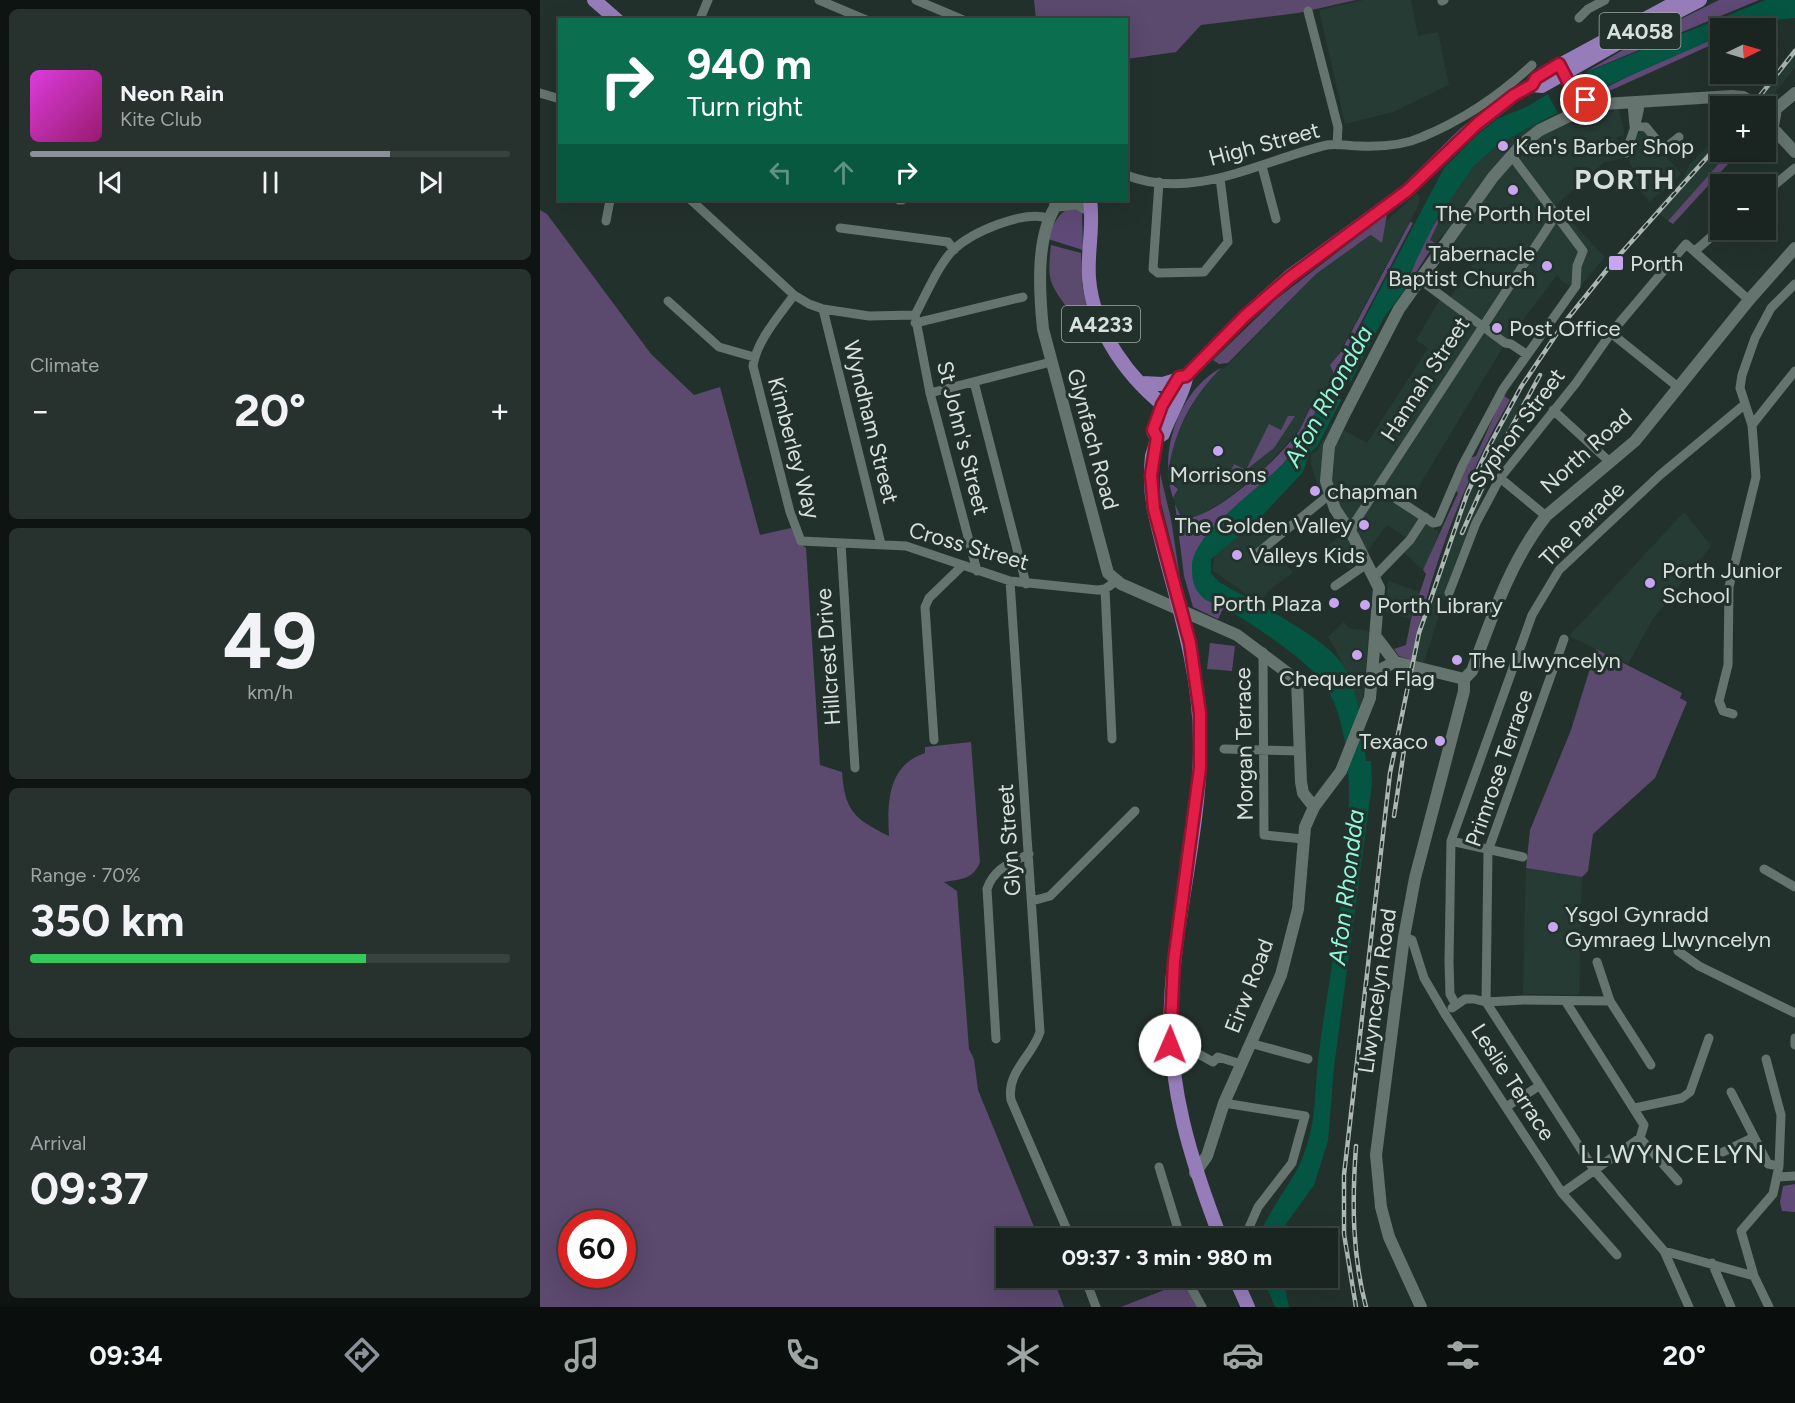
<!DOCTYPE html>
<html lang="en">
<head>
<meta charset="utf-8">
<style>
  :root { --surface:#1a2521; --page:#27312e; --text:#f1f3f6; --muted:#9fa5a5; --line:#38423f; --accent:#8c9099 }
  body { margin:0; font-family:Figtree,sans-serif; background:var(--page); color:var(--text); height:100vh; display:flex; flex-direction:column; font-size:22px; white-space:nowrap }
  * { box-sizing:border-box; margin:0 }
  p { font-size:20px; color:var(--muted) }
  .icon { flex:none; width:33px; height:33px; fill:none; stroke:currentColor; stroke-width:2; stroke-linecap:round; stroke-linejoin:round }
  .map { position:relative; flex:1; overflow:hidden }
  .sheet { display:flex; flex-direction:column; gap:9px; padding:9px; background:#0e1412; width:540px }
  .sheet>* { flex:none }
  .hud { position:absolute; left:18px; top:18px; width:570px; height:183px; border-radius:0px; box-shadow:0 6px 24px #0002,0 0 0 2px var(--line); background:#0b6e4f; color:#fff; overflow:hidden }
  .needle { width:39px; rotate:85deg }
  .buttons { position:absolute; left:1170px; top:18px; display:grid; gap:12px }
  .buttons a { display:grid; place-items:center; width:66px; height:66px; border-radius:0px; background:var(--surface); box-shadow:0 6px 24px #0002,0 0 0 2px var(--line); font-size:30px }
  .speed { position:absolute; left:18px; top:1210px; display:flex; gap:12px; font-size:30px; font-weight:700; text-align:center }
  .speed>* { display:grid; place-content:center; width:78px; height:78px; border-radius:50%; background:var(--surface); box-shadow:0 6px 24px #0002,0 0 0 2px var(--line); line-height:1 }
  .speed .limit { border:9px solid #d22; background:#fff; color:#111 }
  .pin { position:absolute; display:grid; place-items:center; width:51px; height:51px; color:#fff; margin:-26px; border:3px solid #fff; border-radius:50%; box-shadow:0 2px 6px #0007 }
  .me { position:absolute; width:66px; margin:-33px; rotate:1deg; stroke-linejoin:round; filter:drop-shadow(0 0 4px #0008) }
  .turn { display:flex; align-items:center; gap:21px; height:126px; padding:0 30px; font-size:27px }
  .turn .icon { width:78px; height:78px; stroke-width:2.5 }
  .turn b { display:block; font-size:42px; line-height:51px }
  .lanes { display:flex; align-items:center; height:57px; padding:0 30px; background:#0003; justify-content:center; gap:30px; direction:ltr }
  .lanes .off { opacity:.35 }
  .big { font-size:45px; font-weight:700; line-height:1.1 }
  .sheet .tile { flex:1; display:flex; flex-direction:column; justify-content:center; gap:9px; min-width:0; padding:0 21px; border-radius:9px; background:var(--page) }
  .sheet .dial { align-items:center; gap:0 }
  .dial b { font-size:78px; line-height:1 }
  .song { display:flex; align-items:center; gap:18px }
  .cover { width:72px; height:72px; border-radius:9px; background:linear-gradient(135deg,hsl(300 70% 55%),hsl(320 70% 35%)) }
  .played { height:6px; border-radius:3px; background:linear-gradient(90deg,var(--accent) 75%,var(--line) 75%) }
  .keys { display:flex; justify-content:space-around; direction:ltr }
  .heat { display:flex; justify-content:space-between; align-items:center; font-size:33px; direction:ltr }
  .charge { height:9px; border-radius:4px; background:linear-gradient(90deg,#34c759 70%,var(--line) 0) }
  .trip { position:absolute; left:456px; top:1228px; width:342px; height:60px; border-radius:0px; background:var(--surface); box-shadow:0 6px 24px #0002,0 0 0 2px var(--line); font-weight:700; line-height:60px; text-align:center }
  .tabs { display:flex; height:96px; justify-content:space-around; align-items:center; background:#0a0f0d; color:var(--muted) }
  .tabs .icon { width:42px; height:42px }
  .tabs .current { color:var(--accent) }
  .tabs b { font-size:27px; color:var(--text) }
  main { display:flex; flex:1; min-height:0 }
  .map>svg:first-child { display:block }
  .built { fill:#263b34 }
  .green { fill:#5b496e; fill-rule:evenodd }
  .forest { fill:#5f4976 }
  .water { fill:#055543 }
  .pier { fill:#23312c }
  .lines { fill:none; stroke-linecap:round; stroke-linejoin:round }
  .street { stroke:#65746e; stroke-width:9 }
  .secondary { stroke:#65746e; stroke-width:12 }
  .primary { stroke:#967cb9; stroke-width:14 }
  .rail-casing { stroke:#acb6b2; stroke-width:4.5 }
  .rail { stroke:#23312c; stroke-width:2; stroke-dasharray:7; stroke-linecap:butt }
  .route-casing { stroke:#92132f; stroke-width:15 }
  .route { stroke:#e11d48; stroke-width:10 }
  .poi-dot { fill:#c8a5ef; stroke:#23312c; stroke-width:2 }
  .labels { text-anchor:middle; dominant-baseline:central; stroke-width:6; stroke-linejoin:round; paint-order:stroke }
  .shield { fill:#23312c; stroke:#a1aca7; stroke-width:1.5 }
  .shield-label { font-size:21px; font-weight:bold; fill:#d7e0dc }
  .street-label { font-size:22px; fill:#d7e0dc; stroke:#23312c }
  .poi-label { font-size:22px; fill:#d7e0dc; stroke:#23312c; text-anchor:start }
  .water-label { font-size:24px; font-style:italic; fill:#92f8d9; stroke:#23312c }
  .quarter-label { font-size:26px; letter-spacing:1.5px; fill:#d7e0dc; stroke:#23312c }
  .district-label { font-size:28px; font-weight:bold; letter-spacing:1.5px; fill:#d7e0dc; stroke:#23312c }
</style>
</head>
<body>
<main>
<section class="sheet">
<div class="tile">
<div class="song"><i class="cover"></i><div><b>Neon Rain</b><p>Kite Club</p></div></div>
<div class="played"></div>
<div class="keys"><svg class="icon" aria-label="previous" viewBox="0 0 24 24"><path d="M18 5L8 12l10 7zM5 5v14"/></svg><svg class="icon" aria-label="pause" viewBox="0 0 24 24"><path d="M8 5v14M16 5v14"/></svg><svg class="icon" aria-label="next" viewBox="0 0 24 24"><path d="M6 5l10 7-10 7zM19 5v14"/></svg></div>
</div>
<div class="tile"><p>Climate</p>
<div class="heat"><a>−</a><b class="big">20°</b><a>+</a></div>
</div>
<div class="tile dial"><b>49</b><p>km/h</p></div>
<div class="tile"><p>Range · 70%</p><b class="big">350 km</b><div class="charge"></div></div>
<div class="tile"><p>Arrival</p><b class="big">09:37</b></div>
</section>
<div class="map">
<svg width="1255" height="1307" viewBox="0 0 1255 1307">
  <rect width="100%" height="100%" fill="#23312c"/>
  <path class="built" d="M824 0H871L878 36 898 32 909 85 853 112 805 124 779 10Z
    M1255 46V67L1229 101 1218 93Z
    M1076 109 1079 110 1085 135 1077 137 1084 158 1065 162 1016 205 1065 257 1037 290 1024 283 1017 275 966 342 870 501 895 518 894 529 899 532 885 569 883 570 863 552 868 539 847 525 819 562 809 569 804 562 800 565 795 558 791 561 783 550 803 534 781 495 771 464V455L777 451 791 426H797L827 443 888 348 876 340 900 299H909L936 260 902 236 895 243 890 240 911 197 933 167 957 145 1018 113 1034 124 1069 111 1071 113Z
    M1104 129 1141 174 1110 202 1089 178 1095 173 1089 162 1095 137Z
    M1180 134V152H1189L1128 221 1115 210 1144 177 1149 165Z
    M877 193 880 197 878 206 799 353 792 371 794 374 785 393 780 395 760 429 720 473 693 494 665 513 651 519H642L633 498 638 489 627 475 630 458 638 430 663 386 681 368 684 369 776 274 831 235Z
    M974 395 990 403 949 481 917 558 884 663 871 660 878 628 930 474Z
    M1144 512 1171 546 1113 619 1088 664 1029 636Z
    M719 519 730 534 732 546 753 573 728 591 720 604 672 570 675 555Z
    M848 581 880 592 871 619 846 612Z
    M804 622 809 628 829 631 823 699 820 708 796 650 788 637Z
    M986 868 1042 877 1039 995 983 994Z"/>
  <path class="green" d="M494 0H816L758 13 661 25 636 52 587 59 586 20 496 19Z
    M1189 152H1199L1133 224 1128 221Z
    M911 197 890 240 895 243 866 288C875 256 893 225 911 197Z
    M0 210 7 214 111 354 154 395 180 387 220 535 251 528 258 541 266 548 280 765 302 772C305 811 314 819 349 836 347 802 348 765 385 753V747L431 742 440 862C433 880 420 879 404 882L417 891 429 1049 434 1059 438 1090 499 1239H466V1278H513L524 1307H0ZM32 1224H82V1275H32Z
    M847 214 842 243 831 235 829 236 776 274 688 363 679 364 673 360 735 300Z
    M511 245 541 253 542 284 547 309 530 312C509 282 507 282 511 245Z
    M963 395 970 400C923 481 891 569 871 660L859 656 854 649 866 645 871 619 886 574 883 570 918 493 914 489 930 458 936 456Z
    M748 416H755L734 448 687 485V479L694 464 706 470 729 424 741 430Z
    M620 473 631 519 640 578 620 499Z
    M670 643 695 646 692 671 667 669Z
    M1056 649 1142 693 1140 698 1147 702 1115 778 1053 834 1048 871 1042 877 986 868 990 830 1031 730Z
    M652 1279 662 1307H581Z"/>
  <path class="forest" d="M1179 0H1219L1046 72 1101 39Z
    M1180 31V41L1067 92 1058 94 1057 92Z
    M534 206 542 212 543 250 508 239C514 223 517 213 534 206Z
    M870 222 873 223 794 374 790 365 800 353Z
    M681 368C651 398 633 433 628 475L634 479 632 484 638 489 633 498C618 453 638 391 681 368Z
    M785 393 761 440 743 464 663 539 664 599 684 607 678 619 653 607 644 576 635 504 642 519C676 519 740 457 759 431 766 420 772 397 785 393Z
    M1255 1184V1212L1242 1211 1240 1202 1243 1186Z"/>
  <path class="water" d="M1226 0H1255V18L1218 21 1180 28 1174 39 1069 85 957 145 933 167 896 220 871 271 866 288 843 319 778 445 769 454 763 472 719 519 671 559V573L679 582C708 599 785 637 802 664 820 694 823 727 826 761H831L832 784 794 1067 788 1141 774 1185 741 1231V1239H718C730 1205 757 1180 767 1145 776 1117 775 1090 778 1062 788 965 838 768 785 685 768 660 712 624 685 608 676 603 664 602 658 592 652 584 652 574 652 565 653 534 719 488 741 466 749 459 754 449 761 440L904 168 936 136 957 119 986 107 1042 74Z
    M723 1278H743L749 1307H735Z"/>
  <path class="pier" d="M1046 72 1058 94 1018 113 1007 93Z
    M794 374 811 382 802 400 785 393Z"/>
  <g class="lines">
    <path class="street" d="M279 0 326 20
      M376 0 423 20
      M902 1 904 0
      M768 11 798 127 797 145
      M1039 18 1048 9 1065 0
      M160 19 168 0
      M0 93 20 99
      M1092 104 1094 126
      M1094 126 1106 127 1124 149 1139 137
      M1086 153C1091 136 1099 121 1100 104
      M722 166 736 219
      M586 175C653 202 723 160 787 145 797 143 808 146 819 146 840 147 862 146 882 137 923 120 960 95 992 65
      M619 182 613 269 618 273 664 272 688 242 680 178
      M1226 192 1255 168
      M151 200 254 295 269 304 283 309 329 316 375 315C386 295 397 267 413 250 432 232 483 210 508 218
      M359 200H362
      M66 221 70 200
      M300 228 408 242 414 250
      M1155 251 1180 229
      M879 279 965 343 971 344 986 354
      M254 295C239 316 217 340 213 366L250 512 261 541 366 546 470 581 557 590 565 589 575 582
      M128 301 179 347 214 357
      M283 309 341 544
      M375 315 390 393 437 571
      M375 323 483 297
      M1071 333 1138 387
      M434 382 486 584
      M390 393 511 362
      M1013 410 1071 463
      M1212 425 1255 371
      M960 478 1006 516
      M838 487 893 523 898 522 922 466 963 389 1036 286 1037 266 1043 251 971 155
      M813 536 812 529 815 522 1016 215
      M301 544 315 768
      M719 552 789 495
      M835 576 870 540 885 517
      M470 581 500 1032C492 1057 466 1072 471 1100L531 1239
      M795 586 828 563
      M565 589 572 739
      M909 593 936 523 960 478 1036 383 1071 333 1146 244 1209 300
      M1024 639 948 851 946 1002 1055 1171 1124 1251 1149 1307
      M723 652 724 835 763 839
      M1193 714 1183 711 1179 701 1188 665 1189 587 1216 477 1212 425 1200 388 1202 375 1215 338 1231 308 1255 284
      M394 740 385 607 389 598 422 566
      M684 749 760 751
      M911 841 983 857
      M1224 869 1255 887
      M492 901 510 896 595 811
      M864 937 872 940 884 978 905 1014 1022 1193 1077 1255
      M1138 951 1159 966 1255 1013
      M1057 962 1070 1001 1111 1065
      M916 1005 910 994 909 962 911 841 992 615 1019 570 1120 475 1204 405
      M912 1008 925 999H934L946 1002 984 1000 1070 1001
      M1255 1038V1045
      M456 1039 447 889C454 868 471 863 489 854
      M710 1043 768 1059
      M648 1048 673 1062 678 1057 701 1064
      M1226 1059 1241 1115 1239 1166
      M1191 1092 1228 1164 1239 1166 1233 1194 1201 1231 1214 1276 1229 1307
      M684 1103 765 1116 752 1163 718 1207 704 1239
      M966 1107 999 1086
      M1095 1108 1142 1098 1150 1092 1169 1038
      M1100 1138 1138 1181
      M1183 1152 1214 1137
      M619 1167 641 1239
      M1238 1177 1255 1176
      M1022 1193 1100 1138 1104 1125 1026 1002
      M1124 1251 1214 1276
      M1172 1263 1191 1307
      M545 1278 556 1307
      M651 1278 652 1289 662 1307"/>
    <path class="secondary" d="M1020 66 1034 95 1027 117
      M1034 95 1064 104
      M1226 121 1255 152
      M1233 126 1236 109 1255 93
      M520 200C495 231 499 290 503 329L568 573 581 584 697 635 757 680 761 782 763 793 774 807
      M515 206 537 203 551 211
      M836 637 855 662 924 679
      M833 678 843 668 855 662
      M924 679 932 671C952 617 970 562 1006 516L1095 441 1209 300 1255 248
      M655 1173 667 1156 684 1103 741 975 758 909 765 827 774 807 801 771 830 698 839 588 813 536 795 509 786 481 789 446 805 413 859 309 953 177 982 144 1000 130 1027 117 1064 104 1192 96 1203 97 1218 106
      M881 1307 849 1237 841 1207 836 1155 864 937 875 878 924 691V679"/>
    <path class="primary" d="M54 0 77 20
      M1131 15 1160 0
      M992 85 1002 86 1101 30
      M550 200C554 226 547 252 549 278 553 331 590 381 631 411
      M602 383 623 384 636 380
      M617 437 623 434C628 419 646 388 646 376
      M681 1239C651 1161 627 1086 631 1002 635 914 661 828 660 741 660 660 631 588 614 510 611 493 610 474 612 456 613 451 617 444 616 438 616 436 614 433 613 431L622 405 639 377 646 376 706 315 749 277 868 190 925 134 974 95 992 85 996 78 1140 0
      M695 1278 708 1307"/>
    <g class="rail-casing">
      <path id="rail" d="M1212 106 1255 51
        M922 533 958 452 1000 375
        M854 816 864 750
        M816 1146C812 1201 812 1254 826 1307
        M816 1307 804 1234V1175L850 773 879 633 927 494 948 448 981 387 1024 323 1074 261 1180 143"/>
    </g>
    <use href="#rail" class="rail"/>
  </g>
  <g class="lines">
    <g class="route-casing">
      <path id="route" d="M630 1045 634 961 660 768V713L650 643 614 509 611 475 617 437 613 430 622 405 639 377 646 376 706 315 749 278 868 190 938 123 974 95 992 85 996 78 1019 64 1035 95 1046 100"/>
    </g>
    <use href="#route" class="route"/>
  </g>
  <g class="poi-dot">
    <circle cx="963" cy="146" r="6"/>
    <circle cx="973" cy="190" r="6"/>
    <rect x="1068" y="255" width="16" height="16" rx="3"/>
    <circle cx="1007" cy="266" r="6"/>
    <circle cx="957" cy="328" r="6"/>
    <circle cx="678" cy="451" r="6"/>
    <circle cx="775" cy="491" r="6"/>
    <circle cx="824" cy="525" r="6"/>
    <circle cx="697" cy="555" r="6"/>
    <circle cx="1110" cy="583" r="6"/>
    <circle cx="794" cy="603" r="6"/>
    <circle cx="825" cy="605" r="6"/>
    <circle cx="817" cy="655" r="6"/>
    <circle cx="917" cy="660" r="6"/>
    <circle cx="900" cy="741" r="6"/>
    <circle cx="1013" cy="927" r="6"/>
  </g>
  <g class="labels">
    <g class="shield">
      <rect x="1059.5" y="13" width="81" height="36" rx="4.5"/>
      <rect x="522" y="306" width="78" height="36" rx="4.5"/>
    </g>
    <g class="shield-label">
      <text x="1100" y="31">A4058</text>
      <text x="561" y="324">A4233</text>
    </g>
    <g class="street-label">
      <text transform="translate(724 144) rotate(-15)">High Street</text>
      <text transform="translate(885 379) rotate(-57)">Hannah Street</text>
      <text transform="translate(331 422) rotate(76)">Wyndham Street</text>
      <text transform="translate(977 428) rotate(-53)">Syphon Street</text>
      <text transform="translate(423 438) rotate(76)">St John's Street</text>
      <text transform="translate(553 439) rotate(75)">Glynfach Road</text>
      <text transform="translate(254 448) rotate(75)">Kimberley Way</text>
      <text transform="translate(1046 451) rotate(-42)">North Road</text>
      <text transform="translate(1042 524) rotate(-45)">The Parade</text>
      <text transform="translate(429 546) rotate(16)">Cross Street</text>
      <text transform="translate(288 657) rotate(-94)">Hillcrest Drive</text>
      <text transform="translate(704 744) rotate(-91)">Morgan Terrace</text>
      <text transform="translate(959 768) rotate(-71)">Primrose Terrace</text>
      <text transform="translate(469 840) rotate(-94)">Glyn Street</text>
      <text transform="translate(709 986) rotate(-69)">Eirw Road</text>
      <text transform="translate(837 991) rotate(-82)">Llwyncelyn Road</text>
      <text transform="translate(973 1082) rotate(57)">Leslie Terrace</text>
    </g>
    <g class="poi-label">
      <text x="975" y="146">Ken's Barber Shop</text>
      <text x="973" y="213" text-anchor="middle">The Porth Hotel</text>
      <text x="995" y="253" text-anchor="end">Tabernacle<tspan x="995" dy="25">Baptist Church</tspan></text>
      <text x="1090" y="263">Porth</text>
      <text x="969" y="328">Post Office</text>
      <text x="678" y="474" text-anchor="middle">Morrisons</text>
      <text x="787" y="491">chapman</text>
      <text x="812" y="525" text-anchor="end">The Golden Valley</text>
      <text x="709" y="555">Valleys Kids</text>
      <text x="1122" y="570">Porth Junior<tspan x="1122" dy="25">School</tspan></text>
      <text x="782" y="603" text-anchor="end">Porth Plaza</text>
      <text x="837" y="605">Porth Library</text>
      <text x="929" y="660">The Llwyncelyn</text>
      <text x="817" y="678" text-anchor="middle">Chequered Flag</text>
      <text x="888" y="741" text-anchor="end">Texaco</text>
      <text x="1025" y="914">Ysgol Gynradd<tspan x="1025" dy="25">Gymraeg Llwyncelyn</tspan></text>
    </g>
    <g class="water-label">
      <text transform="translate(788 396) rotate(-61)">Afon Rhondda</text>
      <text transform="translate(806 887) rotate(-83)">Afon Rhondda</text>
    </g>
    <g class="quarter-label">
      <text x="1133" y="1154">LLWYNCELYN</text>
    </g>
    <g class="district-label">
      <text x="1085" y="179">PORTH</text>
    </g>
  </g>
</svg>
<div class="buttons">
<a><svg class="needle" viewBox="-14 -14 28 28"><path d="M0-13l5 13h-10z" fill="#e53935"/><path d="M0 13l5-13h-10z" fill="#9fa5a5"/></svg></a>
<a>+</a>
<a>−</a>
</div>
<div class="speed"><div class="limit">60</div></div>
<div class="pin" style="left:1046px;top:100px;background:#d93025"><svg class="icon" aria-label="arrive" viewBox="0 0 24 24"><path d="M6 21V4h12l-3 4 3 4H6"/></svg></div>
<svg class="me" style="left:630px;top:1045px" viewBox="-20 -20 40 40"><circle r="19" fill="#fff"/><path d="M0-13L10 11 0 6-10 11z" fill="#e11d48"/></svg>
<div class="trip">09:37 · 3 min · 980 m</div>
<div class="hud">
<div class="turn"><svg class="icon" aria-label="right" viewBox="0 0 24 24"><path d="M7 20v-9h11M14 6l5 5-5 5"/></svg><div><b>940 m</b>Turn right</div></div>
<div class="lanes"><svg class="icon off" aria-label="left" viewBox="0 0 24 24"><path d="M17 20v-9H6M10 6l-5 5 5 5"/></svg><svg class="icon off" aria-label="ahead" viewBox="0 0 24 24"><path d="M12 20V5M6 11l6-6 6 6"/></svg><svg class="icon" aria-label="right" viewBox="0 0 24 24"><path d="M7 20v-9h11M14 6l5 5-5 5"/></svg></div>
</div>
</div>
</main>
<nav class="tabs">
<b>09:34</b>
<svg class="icon current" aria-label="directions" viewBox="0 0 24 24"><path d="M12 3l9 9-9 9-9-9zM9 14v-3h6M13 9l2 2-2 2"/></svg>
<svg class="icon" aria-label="music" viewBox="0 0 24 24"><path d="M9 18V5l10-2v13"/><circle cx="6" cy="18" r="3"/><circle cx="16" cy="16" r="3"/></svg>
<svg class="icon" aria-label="phone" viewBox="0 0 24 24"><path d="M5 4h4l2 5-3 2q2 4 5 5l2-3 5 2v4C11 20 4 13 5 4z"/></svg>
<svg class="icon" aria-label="climate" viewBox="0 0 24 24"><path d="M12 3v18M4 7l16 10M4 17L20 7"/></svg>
<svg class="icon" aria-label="car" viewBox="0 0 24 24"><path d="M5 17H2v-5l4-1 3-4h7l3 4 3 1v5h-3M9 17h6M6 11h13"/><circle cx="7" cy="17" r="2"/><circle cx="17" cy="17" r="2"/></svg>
<svg class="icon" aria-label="filters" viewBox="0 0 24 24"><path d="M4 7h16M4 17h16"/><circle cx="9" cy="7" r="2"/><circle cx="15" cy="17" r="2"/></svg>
<b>20°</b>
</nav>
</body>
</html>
